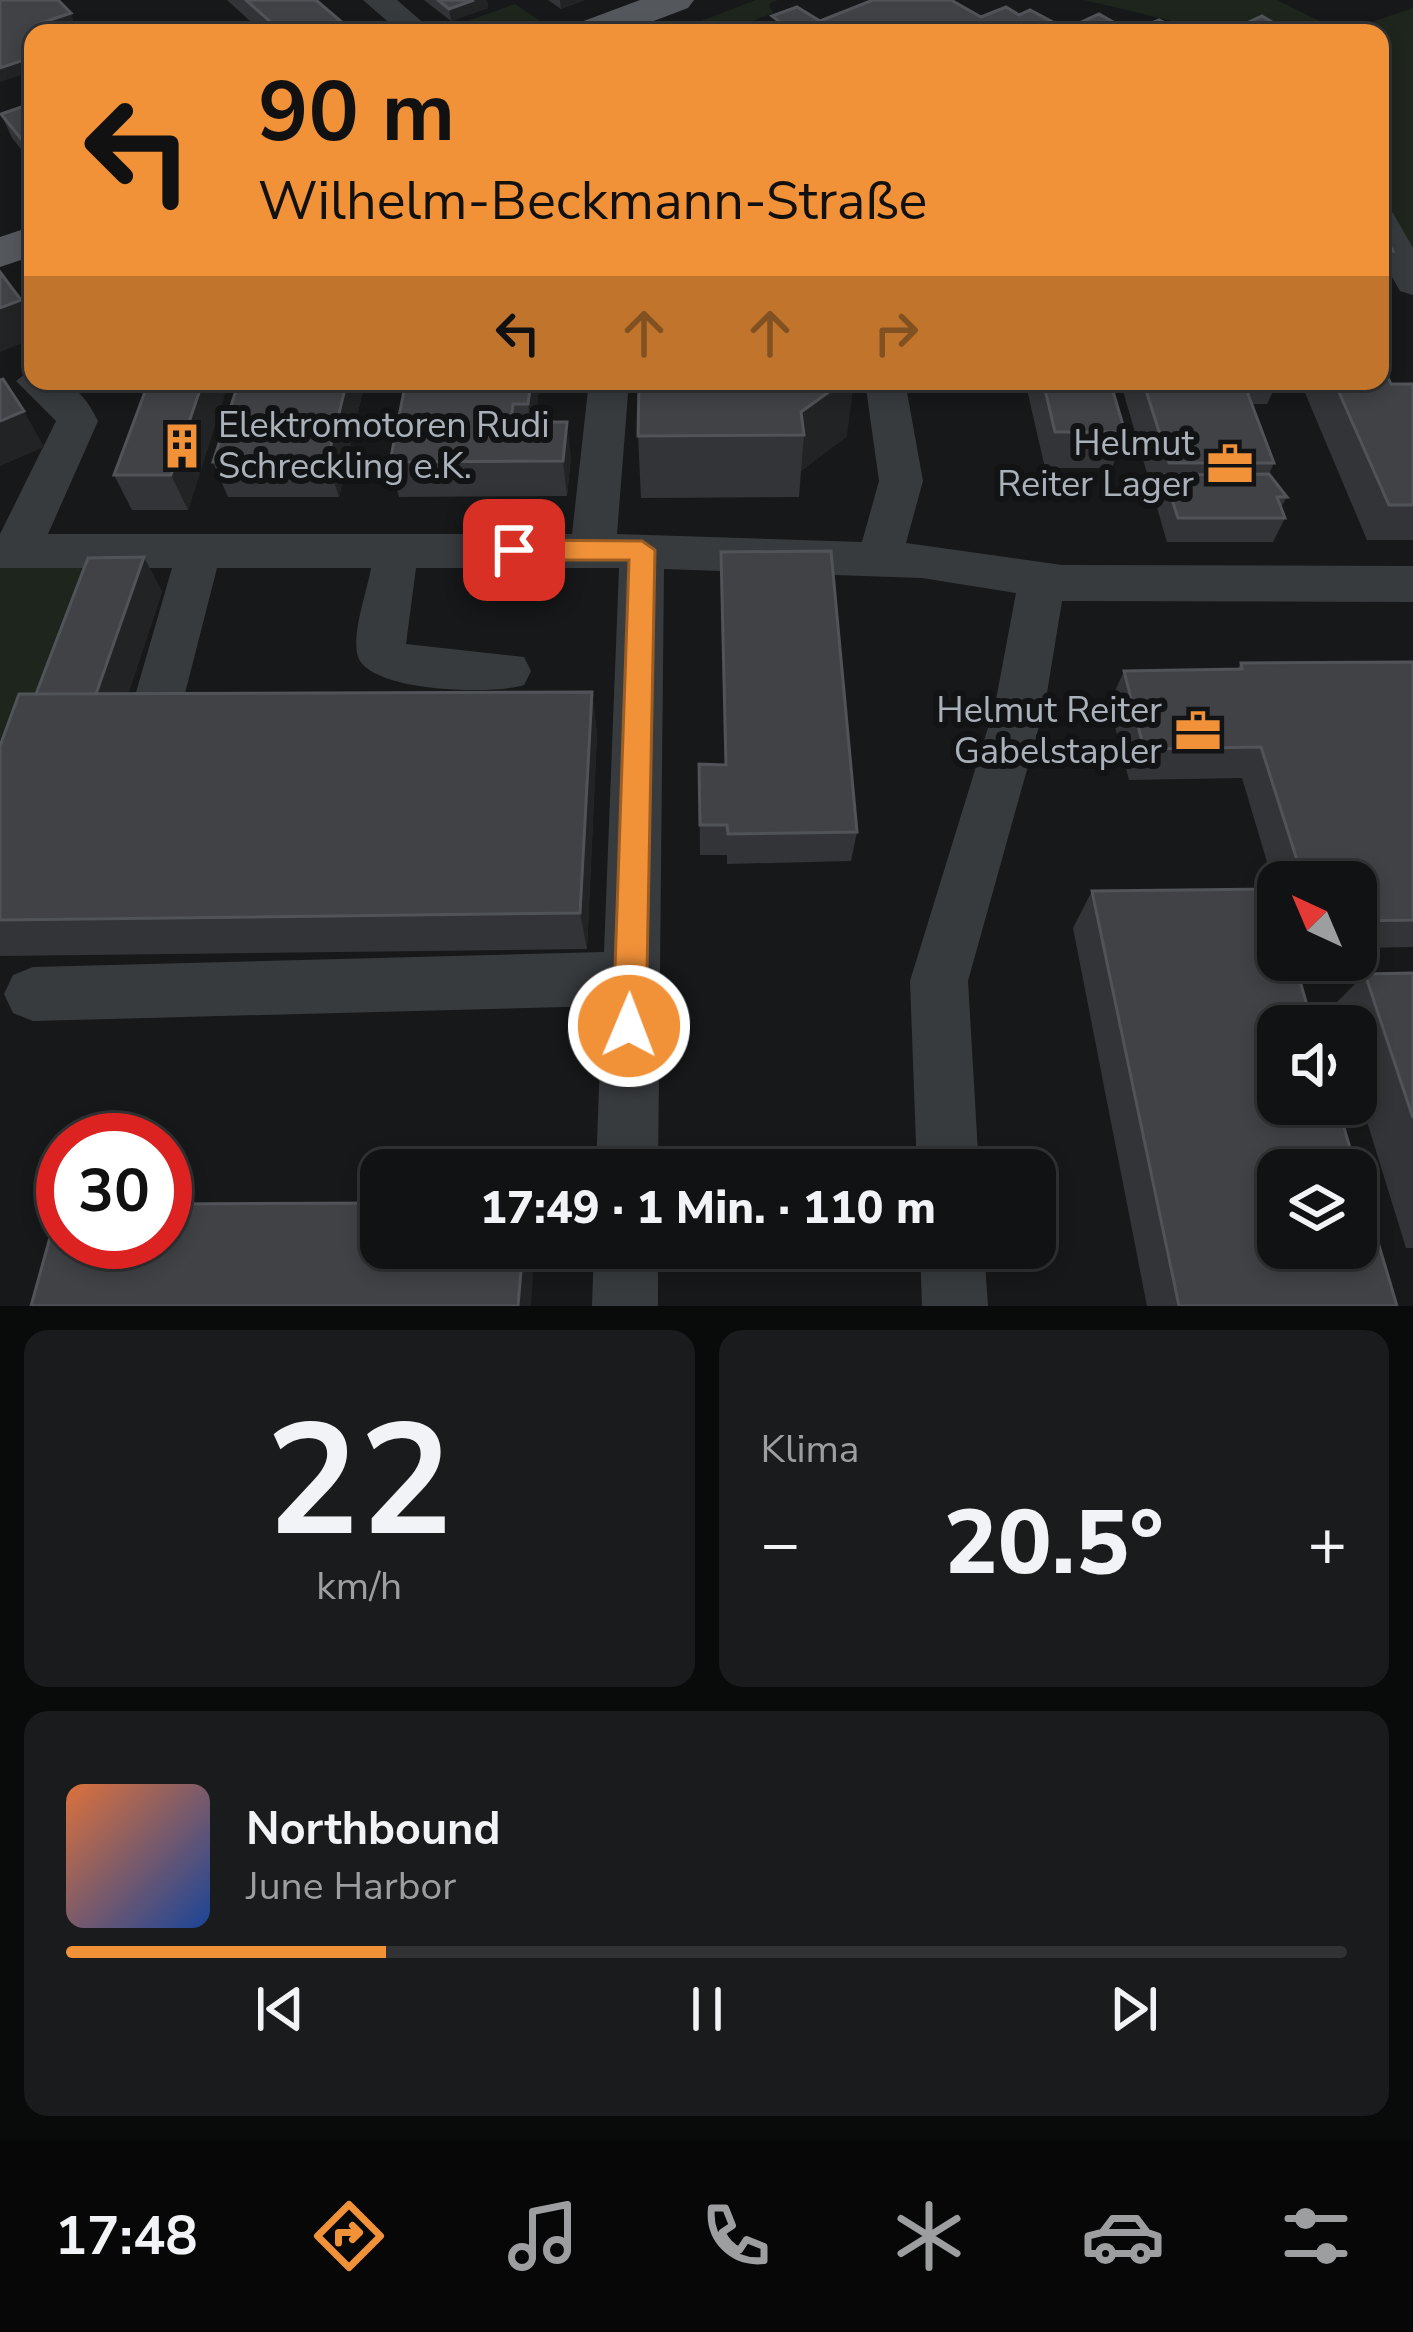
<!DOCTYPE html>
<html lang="de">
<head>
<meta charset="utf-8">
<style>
  :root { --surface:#111213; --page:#1a1b1c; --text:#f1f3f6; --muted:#9c9ea0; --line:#303233; --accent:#f19138 }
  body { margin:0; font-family:"Nunito Sans",sans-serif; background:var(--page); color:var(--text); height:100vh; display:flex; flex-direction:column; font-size:45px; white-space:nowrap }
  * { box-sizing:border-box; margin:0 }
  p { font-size:39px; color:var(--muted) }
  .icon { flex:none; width:66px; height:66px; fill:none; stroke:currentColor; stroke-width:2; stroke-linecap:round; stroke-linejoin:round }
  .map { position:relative; height:1306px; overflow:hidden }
  .side { display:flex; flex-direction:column; gap:24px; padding:24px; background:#090a0a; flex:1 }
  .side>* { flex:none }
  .banner { position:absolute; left:24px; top:24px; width:1365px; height:366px; border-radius:24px; box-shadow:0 6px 18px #0003,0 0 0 3px var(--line); background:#f19138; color:#111; overflow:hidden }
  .needle { width:78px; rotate:316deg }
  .buttons { position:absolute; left:1257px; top:861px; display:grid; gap:24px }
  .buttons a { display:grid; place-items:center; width:120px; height:120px; border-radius:24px; background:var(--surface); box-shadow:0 6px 18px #0003,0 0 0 3px var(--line); font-size:60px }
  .speed { position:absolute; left:36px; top:1113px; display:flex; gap:24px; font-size:60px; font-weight:700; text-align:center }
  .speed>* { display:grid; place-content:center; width:156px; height:156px; border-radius:50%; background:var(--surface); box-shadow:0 6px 18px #0003,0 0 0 3px var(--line); line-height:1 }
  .speed .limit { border:18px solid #d22; background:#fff; color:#111 }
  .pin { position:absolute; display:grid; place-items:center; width:102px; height:102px; color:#fff; margin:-51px; border-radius:24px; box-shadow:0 6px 18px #0006 }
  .me { position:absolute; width:132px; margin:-66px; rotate:1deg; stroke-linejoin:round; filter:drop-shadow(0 0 9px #0008) }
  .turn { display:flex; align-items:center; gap:42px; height:252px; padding:0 36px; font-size:54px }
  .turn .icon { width:156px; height:156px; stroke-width:2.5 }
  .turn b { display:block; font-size:84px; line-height:102px }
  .lanes { display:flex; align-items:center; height:114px; padding:0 36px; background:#0003; justify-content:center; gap:60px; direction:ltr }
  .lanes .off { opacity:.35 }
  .big { font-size:90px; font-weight:800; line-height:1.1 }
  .side .card { flex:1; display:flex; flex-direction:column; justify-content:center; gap:18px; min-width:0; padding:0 42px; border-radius:24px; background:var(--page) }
  .side .dial { align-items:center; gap:0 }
  .dial b { font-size:156px; line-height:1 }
  .song { display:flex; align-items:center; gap:36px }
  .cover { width:144px; height:144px; border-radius:18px; background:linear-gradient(135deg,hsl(20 70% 55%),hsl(220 70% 35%)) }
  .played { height:12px; border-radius:6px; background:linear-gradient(90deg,var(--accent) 25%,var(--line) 25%) }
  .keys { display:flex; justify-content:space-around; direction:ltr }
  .heat { display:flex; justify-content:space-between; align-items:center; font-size:66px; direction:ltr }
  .side .tiles { flex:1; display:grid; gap:24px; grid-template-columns:1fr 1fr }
  .card:last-child { grid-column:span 2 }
  .trip { position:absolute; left:360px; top:1149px; width:696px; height:120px; border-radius:24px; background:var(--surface); box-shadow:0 6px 18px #0003,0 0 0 3px var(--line); font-weight:800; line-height:120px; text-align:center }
  .tabs { display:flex; height:192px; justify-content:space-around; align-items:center; background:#070708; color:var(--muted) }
  .tabs .icon { width:84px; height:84px }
  .tabs .current { color:var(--accent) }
  .tabs b { font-size:54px; color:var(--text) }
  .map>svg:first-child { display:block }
  .green { fill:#1e251d }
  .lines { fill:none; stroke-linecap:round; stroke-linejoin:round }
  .minor { fill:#383b3e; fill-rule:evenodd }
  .major { fill:#54585d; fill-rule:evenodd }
  .wall { fill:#333437 }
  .shaded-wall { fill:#222325 }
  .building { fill:#404245; stroke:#505357; stroke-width:3; fill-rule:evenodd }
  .route { fill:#f19138; stroke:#9d5e24; stroke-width:3 }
  .labels { text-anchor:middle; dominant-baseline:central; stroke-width:12; stroke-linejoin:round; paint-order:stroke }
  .poi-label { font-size:36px; fill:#aab1b9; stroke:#121315; text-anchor:end }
</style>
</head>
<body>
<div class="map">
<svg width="1413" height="1306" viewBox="0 0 1413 1306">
  <rect width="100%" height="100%" fill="#171819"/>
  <path class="green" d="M756 0H778L769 4 773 13 723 33H669Z
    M1084 0H1277L1342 32 1413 8V273L1380 216V33H1223Z
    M515 4 545 24 520 33 442 30Z
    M0 553H98L0 855Z"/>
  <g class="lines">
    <path class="minor" d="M363 0H397L435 33H401Z
      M1380 210 1393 213 1413 248V295L1400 291 1380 256Z
      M33 368V381C70 381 81 388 98 421L48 534H572L589 381H629L617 534 862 542 879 481 865 381H905L923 481 906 543 1062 565 1413 566V602L1062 601 1045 705 968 981 979 1170H917L910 981 995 705 1016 593 922 578 664 569 658 1170H596L602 1006 33 1021 13 1013 4 994 13 975 33 967 604 952 619 568H416L406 644 524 657 531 671 524 685C495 695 363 693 357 653 353 628 367 592 371 568H217L180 713 173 728 155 734 137 728 130 713 172 568H0V534L56 421 16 381Z
      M594 1248H658V1306H592Z
      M920 1248H984L988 1306H922Z"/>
    <path class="major" d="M640 0H694L688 8 622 33H568L573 25Z
      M33 226V256L0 267V237Z"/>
  </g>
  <path class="wall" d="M227 0H316L344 24 346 33H263Z
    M424 0H487L488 8 451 21Z
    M548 0H585L561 9Z
    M33 103V164L12 138 1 114Z
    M1380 228 1393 251 1380 276Z
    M149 381H229L188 510H132L114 475Z
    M239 381H365L339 497H228L213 462Z
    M406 381H540L535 422 571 457 567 496 399 497 390 462Z
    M1025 381H1110L1125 432 1112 468H1045Z
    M1122 381H1278L1267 404H1252L1274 463 1269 474 1287 497 1281 507 1285 518 1273 542H1167L1121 384Z
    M1300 381H1380L1391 384H1413V540H1367Z
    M638 436H847L801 471 799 497 641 498Z
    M721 552 857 832 851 861 727 864V855H700L699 764 725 765Z
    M144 557 162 592 128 694 592 692 597 734 587 949 0 956V746Z
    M1413 662V947L1356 948V882H1278V899L1242 778 1129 780 1109 704 1124 671 1237 669 1241 663Z
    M1092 891 1397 1306H1147L1073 928Z
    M1413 973V1248H1406L1356 1086V1026H1337L1331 1008 1365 974Z"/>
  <path class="shaded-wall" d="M474 0H487L488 8 451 21 449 9Z
    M560 0H585L561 9Z
    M71 13 75 25 52 33H42L38 24Z
    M344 24 346 33H317Z
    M33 57V71L0 82V68Z
    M21 300 33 324V339L0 352V308Z
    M203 381H229L188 510 171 475Z
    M347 381H365L339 497 327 461Z
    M531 381H540L533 440 528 404Z
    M844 381H854L847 436 801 471 804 435 801 412Z
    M24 411 44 447 0 466V421Z
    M567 422 571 457 567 496 563 461Z
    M144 557 162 592 115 735 93 703Z
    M592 692 597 734 587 949 580 913Z
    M523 1248H535L531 1306H518Z"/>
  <path class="building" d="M0 0H58L71 13 38 24 47 33H33V57L0 68Z
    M246 0H316L344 24 317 33H283Z
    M438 0H474L449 9Z
    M873 0H951L981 17 1006 7 1019 15 1030 10 1066 29 1099 14 1131 32 1159 20 1177 29 1184 26 1193 33H985L982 31 978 33H752L780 22 772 16 797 7 820 21Z
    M1262 16 1290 33H1243L1236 28Z
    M33 103V150L31 151 1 114Z
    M1380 228 1393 251H1380Z
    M0 272 21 300 0 308Z
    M1380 362 1391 384H1413V505H1389L1334 381H1380Z
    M3 379 24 411 0 421V380Z
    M149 381H203L171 475H114Z
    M239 381H347L327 461 213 462Z
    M406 381H531L528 404H513L511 422H567L563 461 390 462Z
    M639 381H844L801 412 804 435 638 436Z
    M1043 381H1110L1125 432H1055Z
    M1143 381H1243L1274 463H1169Z
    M1269 474 1287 497H1277L1285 518H1178L1164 475Z
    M831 551 857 832 728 834 727 825H700L699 764 726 765 721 552Z
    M144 557 96 694H36L88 558Z
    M1413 662V920L1356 921V882H1304L1261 747 1144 749 1124 671 1242 669 1241 663Z
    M592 692 580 913 0 920V746L19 694Z
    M1273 889 1278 908V960H1294L1313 1026H1278V1104H1337L1397 1306H1179L1092 891ZM1278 1170H1356V1248H1278Z
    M1413 973V1118L1365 974Z
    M381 1203V1248H523L518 1306H31L59 1205H63V1242H165V1204Z"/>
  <path class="route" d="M514 540 642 541 655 550 646 1026 641 1038 629 1042 618 1038 613 1026 629 560H514L501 550Z"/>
  <defs>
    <g id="building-bare" transform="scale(3.6)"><path d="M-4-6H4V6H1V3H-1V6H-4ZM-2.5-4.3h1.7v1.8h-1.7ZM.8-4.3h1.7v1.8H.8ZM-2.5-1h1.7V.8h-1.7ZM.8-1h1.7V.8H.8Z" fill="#f19138" stroke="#121315" stroke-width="2.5" paint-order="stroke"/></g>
    <g id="office-bare" transform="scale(3.6)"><path d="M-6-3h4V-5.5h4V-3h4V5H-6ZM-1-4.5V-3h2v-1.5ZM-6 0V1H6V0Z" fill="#f19138" stroke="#121315" stroke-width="2.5" paint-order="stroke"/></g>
  </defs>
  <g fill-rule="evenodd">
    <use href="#building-bare" x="182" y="446"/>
    <use href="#office-bare" x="1230" y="464"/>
    <use href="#office-bare" x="1198" y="731"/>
  </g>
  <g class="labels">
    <g class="poi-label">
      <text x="218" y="425" text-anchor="start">Elektromotoren Rudi<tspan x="218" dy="41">Schreckling e.K.</tspan></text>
      <text x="1194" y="443">Helmut<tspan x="1194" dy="41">Reiter Lager</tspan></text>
      <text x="1162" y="710">Helmut Reiter<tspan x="1162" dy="41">Gabelstapler</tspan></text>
    </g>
  </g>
</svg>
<div class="buttons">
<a><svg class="needle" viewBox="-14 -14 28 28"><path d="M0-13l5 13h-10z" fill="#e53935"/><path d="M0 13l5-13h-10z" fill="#9c9ea0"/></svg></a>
<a><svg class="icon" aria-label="sound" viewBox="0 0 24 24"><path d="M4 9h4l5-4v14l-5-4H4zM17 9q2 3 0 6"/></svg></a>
<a><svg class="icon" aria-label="layers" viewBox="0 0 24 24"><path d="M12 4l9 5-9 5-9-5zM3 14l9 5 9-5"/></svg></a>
</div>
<div class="speed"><div class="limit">30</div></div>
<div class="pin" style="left:514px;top:550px;background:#d93025"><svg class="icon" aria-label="arrive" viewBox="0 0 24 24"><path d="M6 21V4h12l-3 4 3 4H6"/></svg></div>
<svg class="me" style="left:629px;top:1026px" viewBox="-20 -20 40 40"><circle r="17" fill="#f19138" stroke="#fff" stroke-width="3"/><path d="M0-11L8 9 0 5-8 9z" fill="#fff"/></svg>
<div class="trip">17:49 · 1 Min. · 110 m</div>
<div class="banner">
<div class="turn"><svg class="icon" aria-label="left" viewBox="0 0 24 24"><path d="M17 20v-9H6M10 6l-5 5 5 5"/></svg><div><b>90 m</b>Wilhelm-Beckmann-Straße</div></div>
<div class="lanes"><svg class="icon" aria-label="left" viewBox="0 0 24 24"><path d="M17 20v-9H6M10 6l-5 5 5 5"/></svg><svg class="icon off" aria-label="ahead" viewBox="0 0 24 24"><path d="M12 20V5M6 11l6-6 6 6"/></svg><svg class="icon off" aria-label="ahead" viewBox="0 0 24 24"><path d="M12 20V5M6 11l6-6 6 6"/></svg><svg class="icon off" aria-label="right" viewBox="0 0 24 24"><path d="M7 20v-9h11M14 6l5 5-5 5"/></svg></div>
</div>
</div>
<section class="side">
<div class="tiles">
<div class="card dial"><b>22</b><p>km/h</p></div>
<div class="card"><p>Klima</p>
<div class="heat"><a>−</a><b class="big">20.5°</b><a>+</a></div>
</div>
<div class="card">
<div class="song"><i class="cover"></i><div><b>Northbound</b><p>June Harbor</p></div></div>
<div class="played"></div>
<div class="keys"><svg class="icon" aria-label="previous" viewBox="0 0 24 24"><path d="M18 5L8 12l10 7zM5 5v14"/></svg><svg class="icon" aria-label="pause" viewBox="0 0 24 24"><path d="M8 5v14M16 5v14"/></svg><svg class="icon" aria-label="next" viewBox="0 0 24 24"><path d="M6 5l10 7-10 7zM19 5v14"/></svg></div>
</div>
</div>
</section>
<nav class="tabs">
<b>17:48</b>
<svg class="icon current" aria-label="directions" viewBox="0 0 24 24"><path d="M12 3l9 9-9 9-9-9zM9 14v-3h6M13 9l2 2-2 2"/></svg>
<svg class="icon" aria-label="music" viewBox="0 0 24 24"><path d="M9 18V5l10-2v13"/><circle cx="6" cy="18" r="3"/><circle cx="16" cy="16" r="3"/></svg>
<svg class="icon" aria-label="phone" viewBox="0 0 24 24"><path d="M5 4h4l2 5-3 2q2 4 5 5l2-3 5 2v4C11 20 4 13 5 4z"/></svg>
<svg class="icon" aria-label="climate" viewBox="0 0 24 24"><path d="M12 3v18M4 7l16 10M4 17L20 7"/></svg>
<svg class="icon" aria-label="car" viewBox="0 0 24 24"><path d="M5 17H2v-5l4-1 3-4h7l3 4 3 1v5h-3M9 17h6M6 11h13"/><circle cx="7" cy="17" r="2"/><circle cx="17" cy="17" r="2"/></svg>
<svg class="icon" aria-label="filters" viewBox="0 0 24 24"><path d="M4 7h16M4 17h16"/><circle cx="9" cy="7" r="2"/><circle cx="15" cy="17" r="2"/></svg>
</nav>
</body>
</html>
